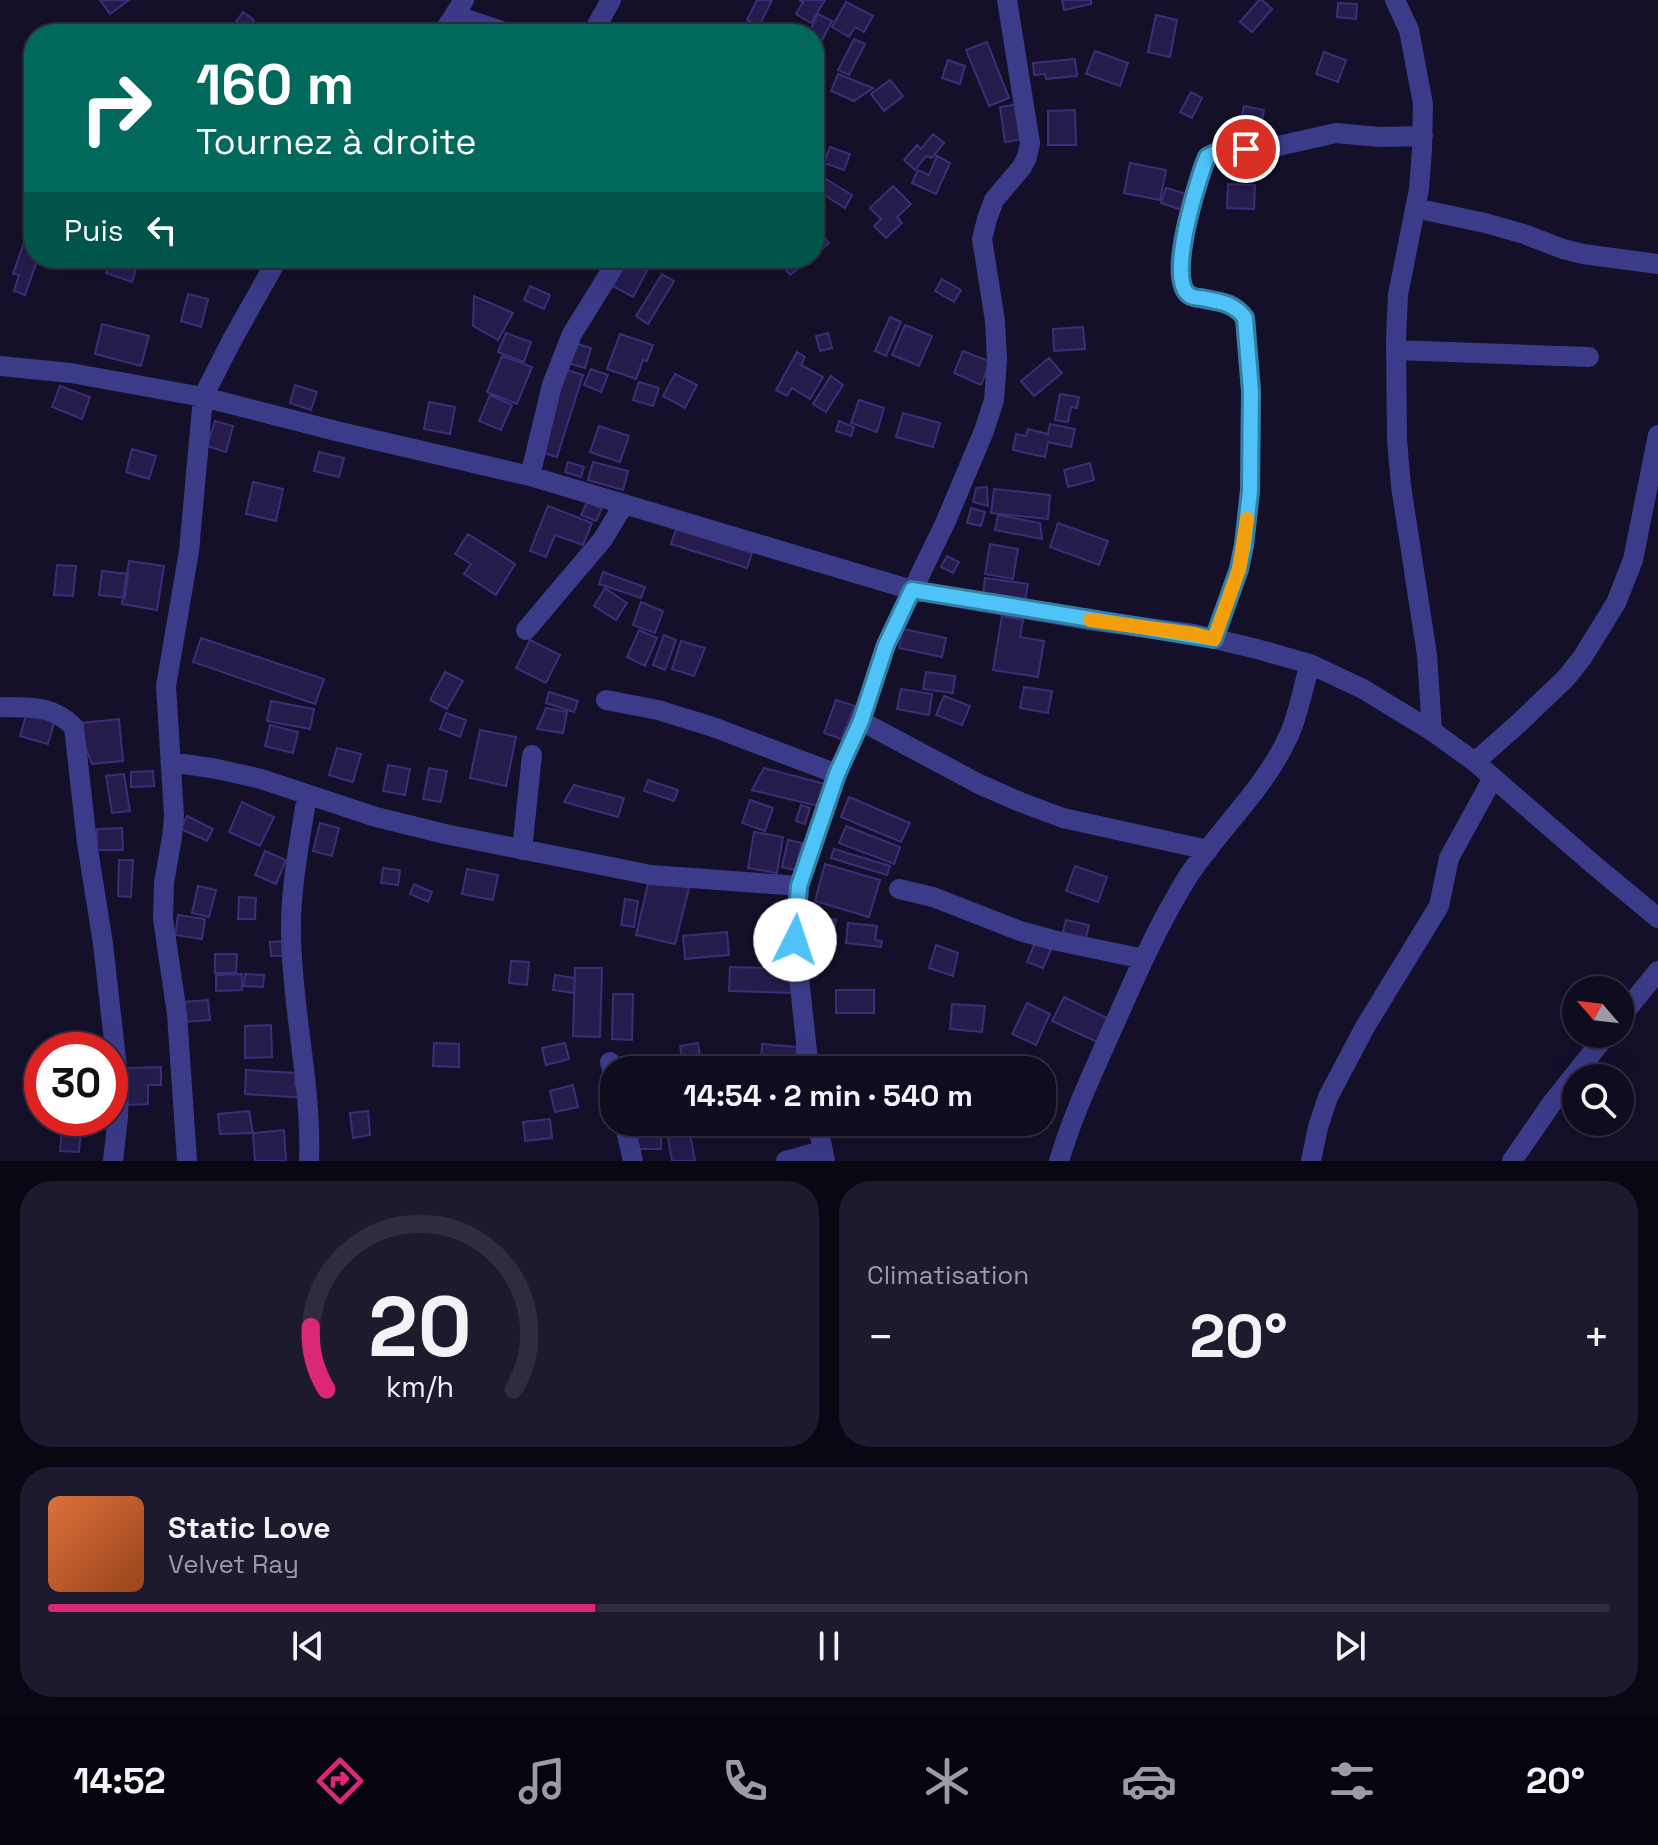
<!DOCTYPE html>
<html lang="fr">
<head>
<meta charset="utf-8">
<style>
  :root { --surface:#0f0c20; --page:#1d1a2d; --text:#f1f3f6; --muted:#9b9ba5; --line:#2f2c3e; --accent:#db2777 }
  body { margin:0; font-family:"Space Grotesk",sans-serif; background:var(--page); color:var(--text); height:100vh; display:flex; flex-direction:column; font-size:30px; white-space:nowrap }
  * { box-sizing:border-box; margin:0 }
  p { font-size:26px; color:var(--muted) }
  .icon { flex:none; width:44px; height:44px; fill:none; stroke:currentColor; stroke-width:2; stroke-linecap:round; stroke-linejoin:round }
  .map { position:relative; height:1161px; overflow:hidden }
  .sheet { display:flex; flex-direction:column; gap:20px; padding:20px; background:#080712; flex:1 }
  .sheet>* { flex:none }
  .guide { position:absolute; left:24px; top:24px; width:800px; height:244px; border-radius:32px; box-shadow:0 8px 32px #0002,0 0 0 2px var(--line); background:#00695c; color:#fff; overflow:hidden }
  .needle { width:52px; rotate:298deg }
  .buttons { position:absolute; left:1562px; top:976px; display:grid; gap:16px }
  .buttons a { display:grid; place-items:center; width:72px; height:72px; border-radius:50%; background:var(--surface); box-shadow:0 8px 32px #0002,0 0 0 2px var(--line); font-size:40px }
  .speed { position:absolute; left:24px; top:1032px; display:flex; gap:16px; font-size:40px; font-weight:700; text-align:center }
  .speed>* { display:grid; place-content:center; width:104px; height:104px; border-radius:50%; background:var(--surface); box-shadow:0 8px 32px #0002,0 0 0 2px var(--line); line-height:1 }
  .speed .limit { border:12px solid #d22; background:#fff; color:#111 }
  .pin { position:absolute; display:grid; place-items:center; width:68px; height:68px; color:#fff; margin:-34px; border:4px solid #fff; border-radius:50%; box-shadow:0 2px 8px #0007 }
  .me { position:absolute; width:88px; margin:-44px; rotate:4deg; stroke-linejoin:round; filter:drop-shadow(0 0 6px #0008) }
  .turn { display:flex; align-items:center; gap:28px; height:168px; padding:0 40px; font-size:36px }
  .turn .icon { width:104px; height:104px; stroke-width:2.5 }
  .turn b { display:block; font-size:56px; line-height:68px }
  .then { display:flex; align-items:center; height:76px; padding:0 40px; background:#0003; gap:16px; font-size:30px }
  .big { font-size:60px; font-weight:800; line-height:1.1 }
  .sheet .widget { flex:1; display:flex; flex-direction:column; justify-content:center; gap:12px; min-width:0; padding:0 28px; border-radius:32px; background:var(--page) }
  .sheet .dial { align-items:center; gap:0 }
  .dial svg { height:208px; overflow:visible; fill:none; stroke:var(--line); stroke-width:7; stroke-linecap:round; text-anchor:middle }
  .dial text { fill:var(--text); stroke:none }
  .song { display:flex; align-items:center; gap:24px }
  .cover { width:96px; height:96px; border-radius:12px; background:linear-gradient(135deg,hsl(20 70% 55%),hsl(20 70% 35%)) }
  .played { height:8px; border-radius:4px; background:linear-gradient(90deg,var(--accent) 35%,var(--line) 35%) }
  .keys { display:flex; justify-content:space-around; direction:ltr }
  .heat { display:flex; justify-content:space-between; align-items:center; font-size:44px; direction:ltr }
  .sheet .tiles { flex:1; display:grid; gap:20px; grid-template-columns:1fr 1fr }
  .widget:last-child { grid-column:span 2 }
  .trip { position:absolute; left:600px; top:1056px; width:456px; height:80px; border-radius:32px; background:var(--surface); box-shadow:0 8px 32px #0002,0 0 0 2px var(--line); font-weight:800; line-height:80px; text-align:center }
  .menu { display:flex; height:128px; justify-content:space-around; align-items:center; background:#06050d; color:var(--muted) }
  .menu .icon { width:56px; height:56px }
  .menu .current { color:var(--accent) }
  .menu b { font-size:36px; color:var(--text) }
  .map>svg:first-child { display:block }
  .building { fill:#251c4c; stroke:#3b2e78; stroke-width:2 }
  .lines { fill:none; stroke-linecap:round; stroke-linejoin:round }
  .minor { stroke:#3c3b8a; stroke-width:20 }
  .route-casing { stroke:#337fa1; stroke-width:20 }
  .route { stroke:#4fc3f7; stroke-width:14 }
  .slow { stroke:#f59e0b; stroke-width:14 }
</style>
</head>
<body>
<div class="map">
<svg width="1658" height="1161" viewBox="0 0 1658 1161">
  <rect width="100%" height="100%" fill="#14102a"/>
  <path class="building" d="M100 0H129L110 14Z
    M757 0H772L759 26 747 20Z
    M799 0H825L811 23 796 14 803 2Z
    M1062 0H1091V4L1064 10Z
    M1259 0H1262L1272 9 1252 32 1240 22Z
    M846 2 873 16 864 32 855 27 849 37 832 27Z
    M1338 3 1357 4 1356 19 1337 17Z
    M243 12 254 20 245 34H239L231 29Z
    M818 14 832 21 818 48 814 45V34H808Z
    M1156 15 1177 20 1170 57 1148 52Z
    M854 39 865 44 849 75 838 70Z
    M987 42 1009 98 989 106 966 50Z
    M1095 51 1128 63 1120 86 1086 74Z
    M1324 52 1346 60 1338 82 1316 74Z
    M1075 59 1077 76 1046 79 1045 74 1034 75 1033 63Z
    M948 60 965 66 960 84 942 78Z
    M838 74 873 88 854 101 831 91Z
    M890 80 903 96 884 111 871 94Z
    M1191 92 1202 98 1192 118 1180 112Z
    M1020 104 1025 139 1005 142 1000 107Z
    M1244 106 1264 110 1258 142 1229 137 1233 119 1241 120Z
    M1075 110 1076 145H1048V111Z
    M933 134 944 143 932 158 926 156 915 170 904 160 917 145 921 149Z
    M830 147 850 154 844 170 824 163Z
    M937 156 950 163 936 194 912 183 918 170 929 175Z
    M1130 163 1166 170 1160 200 1124 193Z
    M826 179 852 195 845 208 818 191Z
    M1228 184 1255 185 1254 209 1227 208Z
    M893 186 911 204 897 217 902 223 886 238 874 226 881 219 870 208Z
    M1166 188 1190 195 1185 211 1161 203Z
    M815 226 829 243 814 255V227Z
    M23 245 34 248V258H38L25 295 14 291 19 275 13 274Z
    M111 258H139L132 282 106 273Z
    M777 258H811L790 275Z
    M626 260 647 271 633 297 611 285Z
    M662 274 674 281 648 324 636 316Z
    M942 279 961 290 954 302 935 291Z
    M530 286 550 295 544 309 524 300Z
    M188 294 208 299 201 327 181 321Z
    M474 296 513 313 498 340 473 326Z
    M890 317 901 322 886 356 875 351Z
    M102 324 149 336 141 366 95 354Z
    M905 325 932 336 919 366 892 355Z
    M1083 327 1085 349 1054 351 1053 329Z
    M506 333 531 342 524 362 498 352Z
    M828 333 832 348 820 351 816 336Z
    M620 334 653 345 647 361 643 360 636 379 607 369Z
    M571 342 591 348 585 368 565 362Z
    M963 351 991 362 981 385 954 373Z
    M797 352 805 357 801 365 823 377 810 399 792 388 787 396 776 390Z
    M502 356 532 367 517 404 487 392Z
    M1049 358 1062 373 1034 396 1021 381Z
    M563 369 583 375 557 457 537 451Z
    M591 369 608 375 601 392 584 385Z
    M675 374 697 385 685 408 663 396Z
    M831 376 843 385 826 412 813 404Z
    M639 382 659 388 653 406 633 400Z
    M295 385 317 392 311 410 290 403Z
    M60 386 90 397 82 419 52 407Z
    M1060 394 1079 397 1077 408 1071 407 1068 422 1055 420Z
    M490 395 512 405 501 430 479 421Z
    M859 400 884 408 877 432 851 423Z
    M429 402 455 407 450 434 424 429Z
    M903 413 940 423 933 447 896 437Z
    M215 421 233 426 226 452 207 446Z
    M839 421 854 427 851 436 836 431Z
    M1050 424 1075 429 1071 447 1048 442 1045 457 1013 450 1016 434 1026 436 1028 429 1048 434Z
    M599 426 629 436 620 462 590 452Z
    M132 449 156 456 149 479 126 472Z
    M319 452 344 458 339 477 314 471Z
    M568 462 584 467 581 477 565 472Z
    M593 462 628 471 623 490 588 480Z
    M1090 463 1094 480 1068 487 1064 470Z
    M253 482 283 489 276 521 246 514Z
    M987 487 988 506 973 502 976 488Z
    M994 489 1050 495 1048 519 991 513Z
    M587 502 602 508 596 521 581 515Z
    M548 506 592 523 583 545 555 535 546 557 530 551Z
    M971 508 985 512 981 526 967 523Z
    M998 515 1040 523 1042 539 995 530Z
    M1058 523 1108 541 1099 565 1050 547Z
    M676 529 752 553 747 568 671 544Z
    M468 534 515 564 496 595 464 574 471 564 455 554Z
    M990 544 1018 549 1013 579 985 574Z
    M947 556 959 562 953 573 941 567Z
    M129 561 164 566 157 610 122 604Z
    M57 565 76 566 73 596 54 595Z
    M102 571 128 574 125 598 99 595Z
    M603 572 645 587 641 598 599 584Z
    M985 578 1028 584 1025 601 983 595Z
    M605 588 627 603 616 620 594 606Z
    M641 602 663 611 655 633 633 625Z
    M1002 616 1023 620 1020 637 1044 641 1038 677 993 670Z
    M903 629 946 638 942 657 899 648Z
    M639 630 657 638 645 666 627 657Z
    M664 635 676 640 665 670 653 665Z
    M201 638 324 679 315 704 193 662Z
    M530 640 560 655 546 683 516 668Z
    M681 641 705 648 694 676 672 669Z
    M445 672 463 681 447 709 430 700Z
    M926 672 955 676 953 693 923 689Z
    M1024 687 1052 691 1048 713 1020 708Z
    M901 689 932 694 929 715 897 709Z
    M549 692 578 701 574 712 546 703Z
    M944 696 970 706 962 725 936 715Z
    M836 700 855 706 841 739 824 733Z
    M271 701 314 709 310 729 267 721Z
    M546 708 567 712 563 733 537 729Z
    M27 712 55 719 48 744 20 736Z
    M446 713 466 720 460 737 440 729Z
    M119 719 123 761 92 764 85 746 82 723Z
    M270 725 298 732 293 753 265 746Z
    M480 730 516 737 506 786 470 778Z
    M337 748 361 754 353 782 329 775Z
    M388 765 410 769 405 795 383 791Z
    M429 768 447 771 441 802 423 799Z
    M764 768 829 785 818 806 752 790Z
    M153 771 154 786 131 787V772Z
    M124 774 130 811 112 813 106 776Z
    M648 780 678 790 674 801 644 791Z
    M574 785 624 798 618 817 564 802Z
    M849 797 910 823 901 842 841 817Z
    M750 800 773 808 765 831 742 823Z
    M242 802 274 817 260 846 229 832Z
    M801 805 810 808 805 824 796 821Z
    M187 816 213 829 207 841 181 829Z
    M320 823 339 828 332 856 313 851Z
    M846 826 900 847 894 864 839 843Z
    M122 828 123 850H97V829Z
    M754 832 783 837 777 873 748 868Z
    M788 840 802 843 795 870 782 867Z
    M834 849 890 866 887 875 831 858Z
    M265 851 286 860 276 884 255 875Z
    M119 860H133L131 897 118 896Z
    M825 864 880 880 869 917 815 901Z
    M1075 866 1107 877 1098 902 1066 891Z
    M383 868 400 870 398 885 381 883Z
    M467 869 498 875 493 900 462 894Z
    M649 879 689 888 675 944 636 935Z
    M414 884 432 892 428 902 410 894Z
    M198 886 216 890 209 917 192 913Z
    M239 897 256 898 255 919H238Z
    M625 899 638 901 634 927 621 925Z
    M178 915 205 919 202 939 175 935Z
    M836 919 834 932 811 937 808 925Z
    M1066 920 1089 925 1085 941 1062 936Z
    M848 923 877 926 875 940 882 941 881 947 846 943Z
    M727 932 729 955 685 959 683 936Z
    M1036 940 1052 947 1043 968 1027 962Z
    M288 941V956H271L270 942Z
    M936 945 958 953 953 976 929 968Z
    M215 954H237L236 973H215Z
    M511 961 529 962 527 985 509 983Z
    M730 967 793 969V993L729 991Z
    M575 968H602L600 1037 573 1036Z
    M242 974V990L216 991V975Z
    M245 974 264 975 263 987 244 986Z
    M555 975 575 978 574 993 553 990Z
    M836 990H874V1013H836Z
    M613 994H633L632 1040 612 1039Z
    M1064 997 1111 1020 1099 1043 1052 1021Z
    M208 1000 210 1020 184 1022 183 1002Z
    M1027 1003 1050 1014 1036 1045 1012 1034Z
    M952 1004 985 1006 982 1032 950 1029Z
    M271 1025 272 1057 245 1058V1026Z
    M434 1043 459 1044V1067L433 1066Z
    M565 1043 569 1059 546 1065 542 1048Z
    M698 1043 702 1070H684L680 1046Z
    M762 1044 797 1047 796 1062 761 1060Z
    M161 1067V1085H148V1104L125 1105V1068Z
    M246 1070 296 1073 295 1086 307 1087 306 1098 245 1094Z
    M573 1085 578 1107 555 1112 550 1091Z
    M249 1111 253 1133 220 1134 218 1114Z
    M368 1111 370 1135 353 1138 350 1113Z
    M63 1118H82L79 1152 60 1151Z
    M550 1119 552 1138 525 1141 523 1122Z
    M284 1130 286 1161H255L253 1133Z
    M632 1133H661V1149H635Z
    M690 1134 695 1161H672L668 1138Z"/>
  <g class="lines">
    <path class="minor" d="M1395 0 1409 30 1423 104 1422 149 1419 189 1398 295 1396 338 1397 440 1401 486 1427 655 1432 731
      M454 15 511 34
      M442 34 464 0
      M592 34 611 0
      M1415 208 1485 223 1524 234 1563 249 1583 254 1658 264
      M1396 350 1589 357
      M0 366 71 373 203 397 336 431 530 476 912 590 1088 620 1194 634 1257 649 1310 664 1363 689 1432 731 1475 762 1594 865 1658 918
      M530 476 552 385 572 334 619 258
      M526 630 603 539 624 504
      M1214 639 1239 569 1244 545 1250 491 1251 391 1245 318C1231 298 1215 303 1194 297 1161 287 1197 190 1203 166L1207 157 1215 153 1278 146 1336 133 1380 137 1423 136
      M606 700 658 710 713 727 837 774
      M0 707C30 708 51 704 74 727L87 843 103 944 119 1085 118 1117 113 1161
      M861 721 979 784 1020 802 1063 818 1208 850
      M171 762 217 769 261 779 376 817 445 834 651 875 799 886
      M1475 762 1519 723 1566 678 1582 658 1616 603 1633 560 1658 435
      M307 795C300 841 290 888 291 935 292 1011 312 1085 309 1161
      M522 850 532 755
      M899 889 933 897 1020 931 1053 940 1144 959
      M1620 1018 1658 971
      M610 1062 614 1078
      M809 1070 795 940 799 886 837 774 861 721 886 645 946 521 984 431 994 400 997 360 995 321 982 239 987 219 994 200 1022 167 1027 157 1030 143 1007 0
      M624 1122 633 1161
      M817 1122 825 1161
      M187 1161 177 1014 163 919 164 883 172 837 174 816 166 686 189 551 203 397 231 342 278 258
      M786 1161 822 1151
      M1059 1161C1073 1114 1094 1070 1114 1025 1136 975 1158 925 1187 878 1219 829 1265 789 1289 735 1299 713 1303 687 1310 664
      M1311 1161 1318 1127 1328 1097 1365 1027 1439 906 1449 858 1493 778
      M1512 1161 1552 1103 1607 1034"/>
  </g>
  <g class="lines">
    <g class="route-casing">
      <path id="route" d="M795 940 799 886 837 774 861 721 886 645 912 590 1214 639 1239 569 1244 545 1250 491 1251 391 1245 318C1233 302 1219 302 1201 298 1199 298 1191 297 1189 295 1166 280 1198 179 1207 157L1215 153 1246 149"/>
    </g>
    <use href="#route" class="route"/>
    <path class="slow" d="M1090 620 1194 634 1214 639 1239 569 1247 519"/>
  </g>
</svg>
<div class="buttons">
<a><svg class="needle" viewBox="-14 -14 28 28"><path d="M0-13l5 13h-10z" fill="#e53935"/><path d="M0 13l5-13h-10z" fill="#9b9ba5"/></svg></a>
<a><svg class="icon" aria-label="search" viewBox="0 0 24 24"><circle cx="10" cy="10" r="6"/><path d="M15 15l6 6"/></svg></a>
</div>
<div class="speed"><div class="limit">30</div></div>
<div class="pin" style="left:1246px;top:149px;background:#d93025"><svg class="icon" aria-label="arrive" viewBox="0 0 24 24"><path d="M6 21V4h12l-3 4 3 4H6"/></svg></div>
<svg class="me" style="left:795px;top:940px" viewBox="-20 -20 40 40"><circle r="19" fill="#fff"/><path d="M0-13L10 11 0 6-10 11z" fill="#4fc3f7"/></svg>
<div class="trip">14:54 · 2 min · 540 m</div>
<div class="guide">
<div class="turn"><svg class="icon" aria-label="right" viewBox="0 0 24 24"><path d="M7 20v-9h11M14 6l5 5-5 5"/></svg><div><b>160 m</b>Tournez à droite</div></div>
<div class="then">Puis<svg class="icon" aria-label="left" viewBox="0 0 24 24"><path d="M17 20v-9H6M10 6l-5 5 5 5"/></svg></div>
</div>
</div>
<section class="sheet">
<div class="tiles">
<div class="widget dial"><svg viewBox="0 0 100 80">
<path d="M14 69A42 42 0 1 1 86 69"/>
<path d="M14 69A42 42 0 0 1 8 45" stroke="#db2777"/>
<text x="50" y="56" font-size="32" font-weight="700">20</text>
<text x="50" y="72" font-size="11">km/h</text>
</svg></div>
<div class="widget"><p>Climatisation</p>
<div class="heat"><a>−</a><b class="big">20°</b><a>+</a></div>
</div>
<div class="widget">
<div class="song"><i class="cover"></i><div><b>Static Love</b><p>Velvet Ray</p></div></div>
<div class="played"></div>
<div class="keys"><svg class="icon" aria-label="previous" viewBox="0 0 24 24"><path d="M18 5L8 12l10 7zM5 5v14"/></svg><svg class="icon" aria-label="pause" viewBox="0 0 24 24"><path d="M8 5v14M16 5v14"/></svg><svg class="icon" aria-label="next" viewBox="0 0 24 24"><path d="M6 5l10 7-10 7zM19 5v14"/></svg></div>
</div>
</div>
</section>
<nav class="menu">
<b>14:52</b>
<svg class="icon current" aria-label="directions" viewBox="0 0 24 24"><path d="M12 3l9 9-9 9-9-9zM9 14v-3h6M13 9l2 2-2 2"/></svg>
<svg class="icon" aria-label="music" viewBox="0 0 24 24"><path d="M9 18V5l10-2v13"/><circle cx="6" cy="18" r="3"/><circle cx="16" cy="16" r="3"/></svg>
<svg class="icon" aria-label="phone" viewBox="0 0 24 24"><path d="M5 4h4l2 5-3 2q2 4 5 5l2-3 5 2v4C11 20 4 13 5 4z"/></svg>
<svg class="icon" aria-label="climate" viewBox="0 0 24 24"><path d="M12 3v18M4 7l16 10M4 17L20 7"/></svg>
<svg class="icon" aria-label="car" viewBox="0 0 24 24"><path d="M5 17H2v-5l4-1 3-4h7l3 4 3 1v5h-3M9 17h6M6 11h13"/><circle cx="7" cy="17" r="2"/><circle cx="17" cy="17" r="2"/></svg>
<svg class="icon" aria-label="filters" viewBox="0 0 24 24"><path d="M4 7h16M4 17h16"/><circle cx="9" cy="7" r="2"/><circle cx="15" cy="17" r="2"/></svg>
<b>20°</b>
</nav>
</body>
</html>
